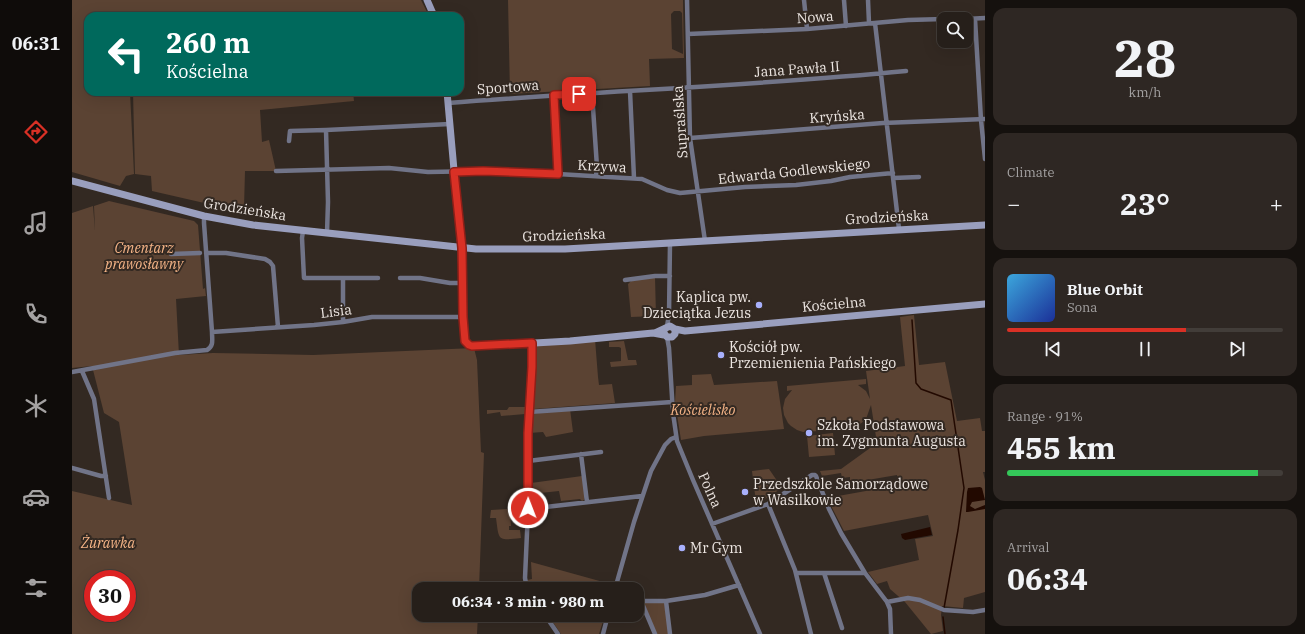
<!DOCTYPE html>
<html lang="en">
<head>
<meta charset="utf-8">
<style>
  :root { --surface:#261f1a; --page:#2e2723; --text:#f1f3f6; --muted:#a4a2a2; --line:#423d39; --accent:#d93025 }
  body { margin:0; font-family:"IBM Plex Serif",serif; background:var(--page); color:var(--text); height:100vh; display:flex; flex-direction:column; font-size:15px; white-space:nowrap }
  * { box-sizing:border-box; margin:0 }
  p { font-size:13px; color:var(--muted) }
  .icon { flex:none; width:22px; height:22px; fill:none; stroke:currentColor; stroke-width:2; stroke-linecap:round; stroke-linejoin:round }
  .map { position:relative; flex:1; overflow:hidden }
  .details { display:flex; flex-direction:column; gap:8px; padding:8px; background:#15110e; width:320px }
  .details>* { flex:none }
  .top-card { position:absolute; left:12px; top:12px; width:380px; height:84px; border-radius:12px; box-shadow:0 4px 16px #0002,0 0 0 1px var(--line); background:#00695c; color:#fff; overflow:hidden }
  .buttons { position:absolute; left:865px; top:12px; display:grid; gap:8px }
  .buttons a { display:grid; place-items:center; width:36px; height:36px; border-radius:8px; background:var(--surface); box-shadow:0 4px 16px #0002,0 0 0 1px var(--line); font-size:20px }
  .speed { position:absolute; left:12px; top:570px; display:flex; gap:8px; font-size:20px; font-weight:700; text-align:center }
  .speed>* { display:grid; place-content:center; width:52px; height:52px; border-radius:50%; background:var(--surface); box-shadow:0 4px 16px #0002,0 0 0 1px var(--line); line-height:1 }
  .speed .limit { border:6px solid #d22; background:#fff; color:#111 }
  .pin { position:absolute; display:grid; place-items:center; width:34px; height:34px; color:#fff; margin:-17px; border-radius:8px; box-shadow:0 2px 6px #0006 }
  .me { position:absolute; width:44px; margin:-22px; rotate:1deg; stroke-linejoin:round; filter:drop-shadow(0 0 3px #0008) }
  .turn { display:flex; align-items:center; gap:14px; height:84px; padding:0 16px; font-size:18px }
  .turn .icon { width:52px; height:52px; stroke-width:2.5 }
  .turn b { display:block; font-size:28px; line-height:34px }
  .big { font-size:30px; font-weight:700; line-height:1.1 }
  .details .widget { flex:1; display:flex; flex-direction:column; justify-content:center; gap:6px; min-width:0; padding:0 14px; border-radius:12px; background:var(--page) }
  .details .dial { align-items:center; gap:0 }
  .dial b { font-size:52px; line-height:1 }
  .song { display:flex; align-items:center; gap:12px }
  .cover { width:48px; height:48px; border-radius:6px; background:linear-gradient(135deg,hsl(200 70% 55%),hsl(230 70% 35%)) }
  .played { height:4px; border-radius:2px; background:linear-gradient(90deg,var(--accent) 65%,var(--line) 65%) }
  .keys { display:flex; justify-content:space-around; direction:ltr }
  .heat { display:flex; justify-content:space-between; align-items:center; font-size:22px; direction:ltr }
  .charge { height:6px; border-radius:3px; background:linear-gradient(90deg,#34c759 91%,var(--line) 0) }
  .trip { position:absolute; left:340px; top:582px; width:232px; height:40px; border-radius:12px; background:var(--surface); box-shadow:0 4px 16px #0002,0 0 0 1px var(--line); font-weight:700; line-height:40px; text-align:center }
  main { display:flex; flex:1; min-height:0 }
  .dock { display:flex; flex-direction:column; width:72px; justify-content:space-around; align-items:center; background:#0f0c0a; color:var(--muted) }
  .dock .icon { width:28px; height:28px }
  .dock .selected { color:var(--accent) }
  .dock b { font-size:18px; color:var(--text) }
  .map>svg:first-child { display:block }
  .green { fill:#5b4333; fill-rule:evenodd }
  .water { fill:#220900 }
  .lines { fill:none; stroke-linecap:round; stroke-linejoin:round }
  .stream { stroke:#220900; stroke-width:1.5 }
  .street { stroke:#717488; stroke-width:4.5 }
  .secondary { stroke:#999ebd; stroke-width:7 }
  .route-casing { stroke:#8d1f18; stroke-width:10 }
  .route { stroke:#d93025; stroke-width:7 }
  .poi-dot { fill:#a8b0fc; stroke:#332922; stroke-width:1.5 }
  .labels { text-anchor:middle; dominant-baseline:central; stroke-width:4; stroke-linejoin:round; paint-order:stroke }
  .street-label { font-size:14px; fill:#ece5e1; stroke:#332922 }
  .park-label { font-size:14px; font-style:italic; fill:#f5b487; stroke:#332922 }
  .poi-label { font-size:14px; fill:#ece5e1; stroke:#332922; text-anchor:start }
</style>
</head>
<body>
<main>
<nav class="dock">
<b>06:31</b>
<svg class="icon selected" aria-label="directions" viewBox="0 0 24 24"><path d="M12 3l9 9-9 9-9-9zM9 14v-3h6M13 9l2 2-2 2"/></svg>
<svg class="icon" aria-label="music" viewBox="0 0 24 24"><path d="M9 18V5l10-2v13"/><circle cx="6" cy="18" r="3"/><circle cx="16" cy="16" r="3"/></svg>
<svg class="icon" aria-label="phone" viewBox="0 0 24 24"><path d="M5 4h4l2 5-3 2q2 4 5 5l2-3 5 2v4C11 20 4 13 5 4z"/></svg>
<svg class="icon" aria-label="climate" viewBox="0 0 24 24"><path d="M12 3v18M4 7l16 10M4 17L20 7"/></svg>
<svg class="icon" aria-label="car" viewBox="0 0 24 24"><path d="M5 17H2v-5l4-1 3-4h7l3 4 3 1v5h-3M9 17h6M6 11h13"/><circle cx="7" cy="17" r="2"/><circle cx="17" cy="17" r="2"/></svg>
<svg class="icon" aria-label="filters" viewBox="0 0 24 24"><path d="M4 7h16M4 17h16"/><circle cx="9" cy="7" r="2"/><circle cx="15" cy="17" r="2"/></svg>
</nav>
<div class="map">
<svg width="913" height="634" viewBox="0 0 913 634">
  <rect width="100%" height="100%" fill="#332922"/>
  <path class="green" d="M0 0H349L357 16H16V92H58L62 174 54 176 48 186 0 172Z
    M436 0H611L612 58 577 59 578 86 438 94ZM602 11H608L610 13 611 54 600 49 599 14Z
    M61 92H283H281L282 101 188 110 190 142 197 140 204 171H173L172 208 167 211 80 191 79 176 63 174Z
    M37 201 122 221 126 225 131 289 133 288 134 296 104 299 107 355 141 353 241 355 402 348 405 360 409 452 412 453 407 589H347V615H406L405 634H0V491L60 505 47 422 32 413 20 366 0 368V213L21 206 23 231 22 206ZM21 579H55V613H21Z
    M583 277 584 316 559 317 556 284 559 281Z
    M842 315 847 365 873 362 885 421 908 418 910 431H913V472H911L913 480V592L892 598 891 608 870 606 869 615 871 631 859 634 833 602 818 589 815 581 805 584 796 572 847 560 843 539 861 536 856 515 772 531 755 498 827 485 825 475 778 483V477L770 478 769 473 750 476 748 471 769 469 805 443 799 405 794 419 785 427 780 429 731 432 725 430 719 426 716 423 712 415 711 408 713 399 720 390 715 391V386L794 379V384L786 385 794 391 798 399 794 371 833 366 828 317Z
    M523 339 526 377 527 385 540 384 543 403 462 409 457 412 464 378 460 350 462 343Z
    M552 341 556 360H564L565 365 539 367 538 362 549 361V348L547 347H537V342Z
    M639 374 642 385 705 381 712 429 632 436 609 440 603 402 604 386 620 385V375Z
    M437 407H454L453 414 429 416 428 412 415 414V410H435Z
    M498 409 501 432 474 437 471 432 457 433 459 414Z
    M761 433 763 455 737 457 735 436Z
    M697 469 710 488 693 499 684 502 680 471Z
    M510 476 513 497 512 500 510 501 508 499 489 501 487 491 459 494V483Z
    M435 509 438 512 439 526H437V530H448L449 538C425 541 427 540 424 518H418L419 510Z
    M459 562 542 585 541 589H458L455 580 460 579Z
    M593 601 597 634H585L570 603Z
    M476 615H533L527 634H489Z"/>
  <path class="water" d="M908 487 910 488 913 500 900 502 898 506 903 509 913 505V509L896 512H894L895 492 896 488Z
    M858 527 860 535 833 540 830 538 829 534Z"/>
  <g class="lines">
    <path class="stream" d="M840 320 844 383 849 389 879 400 892 488 886 530 872 608
      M871 617 873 634"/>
    <path class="street" d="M615 0 618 138 633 241
      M732 0 735 29
      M772 0 774 26
      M796 0 797 23
      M894 19 913 18
      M903 19 909 120 913 159
      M803 23 827 229
      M616 34 735 29 836 20 872 19
      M558 91 562 178
      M520 93 525 167 524 176
      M482 95 486 174
      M376 103C529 91 682 86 834 71
      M254 130 256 202 255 233
      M618 138 811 123 913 119
      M217 141 218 131 254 130 378 124
      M204 171 317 168 356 172 411 171 469 173 570 179 595 190 608 193 673 187 724 185 759 181 778 177 821 173
      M821 178 847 177
      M231 231 230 238 232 278H271V322
      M134 253H154L193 259 198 262 201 266 206 327
      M99 254 128 253
      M271 278H306
      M328 278H348L378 283H390
      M553 280 583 276H598
      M595 326 597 315 598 243
      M140 332 242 325 271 322 300 317H391
      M595 337 597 348 601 413 605 441 621 480 688 634
      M10 371 22 399 37 498
      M0 372 103 353 135 350C142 346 140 340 140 332L132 223V216
      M457 412 600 402
      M509 454 515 502
      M456 461 529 452
      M0 468 29 476H34
      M696 504 723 570 739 634
      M456 509 570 496
      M640 524 696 504 740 475H743L744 476 757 509 769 533 793 573 815 602 818 609 819 634
      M724 573H793
      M752 573 770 628
      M455 589 453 578 457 488 456 433 460 367V343
      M543 589 562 522 579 471 593 445 599 439 604 437
      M594 601 598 634
      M815 602 836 598 848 600 872 610 901 612 913 610
      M473 615 486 634
      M531 634 536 615
      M583 634 569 601H594L633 595 667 585"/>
    <path class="secondary" d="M355 0 362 16
      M375 92 389 248 392 338C395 347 402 346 410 346L498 341 581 333 592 335
      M0 181 132 216 181 225 404 249H493L913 225
      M603 329 613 331 913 304
      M583 333 598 326 603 329V334L600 337H595L592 333V330"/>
  </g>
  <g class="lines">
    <g class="route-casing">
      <path id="route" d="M456 508V433L460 367V343L400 346 397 345 393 341 391 317 390 248 382 172 411 171 486 174 482 95 507 94"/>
    </g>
    <use href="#route" class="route"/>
  </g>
  <g class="poi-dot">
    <circle cx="687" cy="305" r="4"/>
    <circle cx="649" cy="355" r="4"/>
    <circle cx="737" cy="433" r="4"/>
    <circle cx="673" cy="492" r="4"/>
    <circle cx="610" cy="548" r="4"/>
  </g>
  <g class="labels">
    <g class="street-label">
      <text transform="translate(743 17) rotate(-4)">Nowa</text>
      <text transform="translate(725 69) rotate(-4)">Jana Pawła II</text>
      <text transform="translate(436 87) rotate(-4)">Sportowa</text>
      <text transform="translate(765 116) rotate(-4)">Kryńska</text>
      <text transform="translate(608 122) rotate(-94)">Supraślska</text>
      <text transform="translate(530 166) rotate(3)">Krzywa</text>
      <text transform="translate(722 171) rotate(-6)">Edwarda Godlewskiego</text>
      <text transform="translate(173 209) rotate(9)">Grodzieńska</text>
      <text transform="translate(815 217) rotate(-3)">Grodzieńska</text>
      <text transform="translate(492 235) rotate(-2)">Grodzieńska</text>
      <text transform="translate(762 304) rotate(-5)">Kościelna</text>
      <text transform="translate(264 311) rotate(-7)">Lisia</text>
      <text transform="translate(638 490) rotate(66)">Polna</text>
    </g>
    <g class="park-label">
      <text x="72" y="248">Cmentarz<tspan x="72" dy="16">prawosławny</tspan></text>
      <text x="631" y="410">Kościelisko</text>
      <text x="36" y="543">Żurawka</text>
    </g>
    <g class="poi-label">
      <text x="679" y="297" text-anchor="end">Kaplica pw.<tspan x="679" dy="16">Dzieciątka Jezus</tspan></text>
      <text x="657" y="347">Kościół pw.<tspan x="657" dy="16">Przemienienia Pańskiego</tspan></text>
      <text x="745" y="425">Szkoła Podstawowa<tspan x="745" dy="16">im. Zygmunta Augusta</tspan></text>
      <text x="681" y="484">Przedszkole Samorządowe<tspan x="681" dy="16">w Wasilkowie</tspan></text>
      <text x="618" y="548">Mr Gym</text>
    </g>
  </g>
</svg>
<div class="buttons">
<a><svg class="icon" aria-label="search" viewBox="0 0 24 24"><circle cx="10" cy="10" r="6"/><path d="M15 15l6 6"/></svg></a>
</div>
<div class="speed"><div class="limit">30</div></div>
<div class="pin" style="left:507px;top:94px;background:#d93025"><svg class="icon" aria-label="arrive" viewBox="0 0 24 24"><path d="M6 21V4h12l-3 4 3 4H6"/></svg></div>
<svg class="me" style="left:456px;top:508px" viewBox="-20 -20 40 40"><circle r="17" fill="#d93025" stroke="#fff" stroke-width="3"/><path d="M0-11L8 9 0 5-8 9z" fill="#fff"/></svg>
<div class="trip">06:34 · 3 min · 980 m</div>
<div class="top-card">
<div class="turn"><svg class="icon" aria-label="left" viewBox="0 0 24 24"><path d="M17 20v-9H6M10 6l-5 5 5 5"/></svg><div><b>260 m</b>Kościelna</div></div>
</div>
</div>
<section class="details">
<div class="widget dial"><b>28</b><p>km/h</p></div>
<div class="widget"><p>Climate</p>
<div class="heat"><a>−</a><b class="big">23°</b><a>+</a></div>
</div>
<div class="widget">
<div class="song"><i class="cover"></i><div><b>Blue Orbit</b><p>Sona</p></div></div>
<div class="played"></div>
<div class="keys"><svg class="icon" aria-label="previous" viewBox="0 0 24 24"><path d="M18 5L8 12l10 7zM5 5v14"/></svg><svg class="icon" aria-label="pause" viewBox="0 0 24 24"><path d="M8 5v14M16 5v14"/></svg><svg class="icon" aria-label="next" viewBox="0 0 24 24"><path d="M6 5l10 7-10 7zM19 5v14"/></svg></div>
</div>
<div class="widget"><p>Range · 91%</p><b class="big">455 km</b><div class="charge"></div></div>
<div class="widget"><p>Arrival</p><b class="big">06:34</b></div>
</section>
</main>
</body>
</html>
